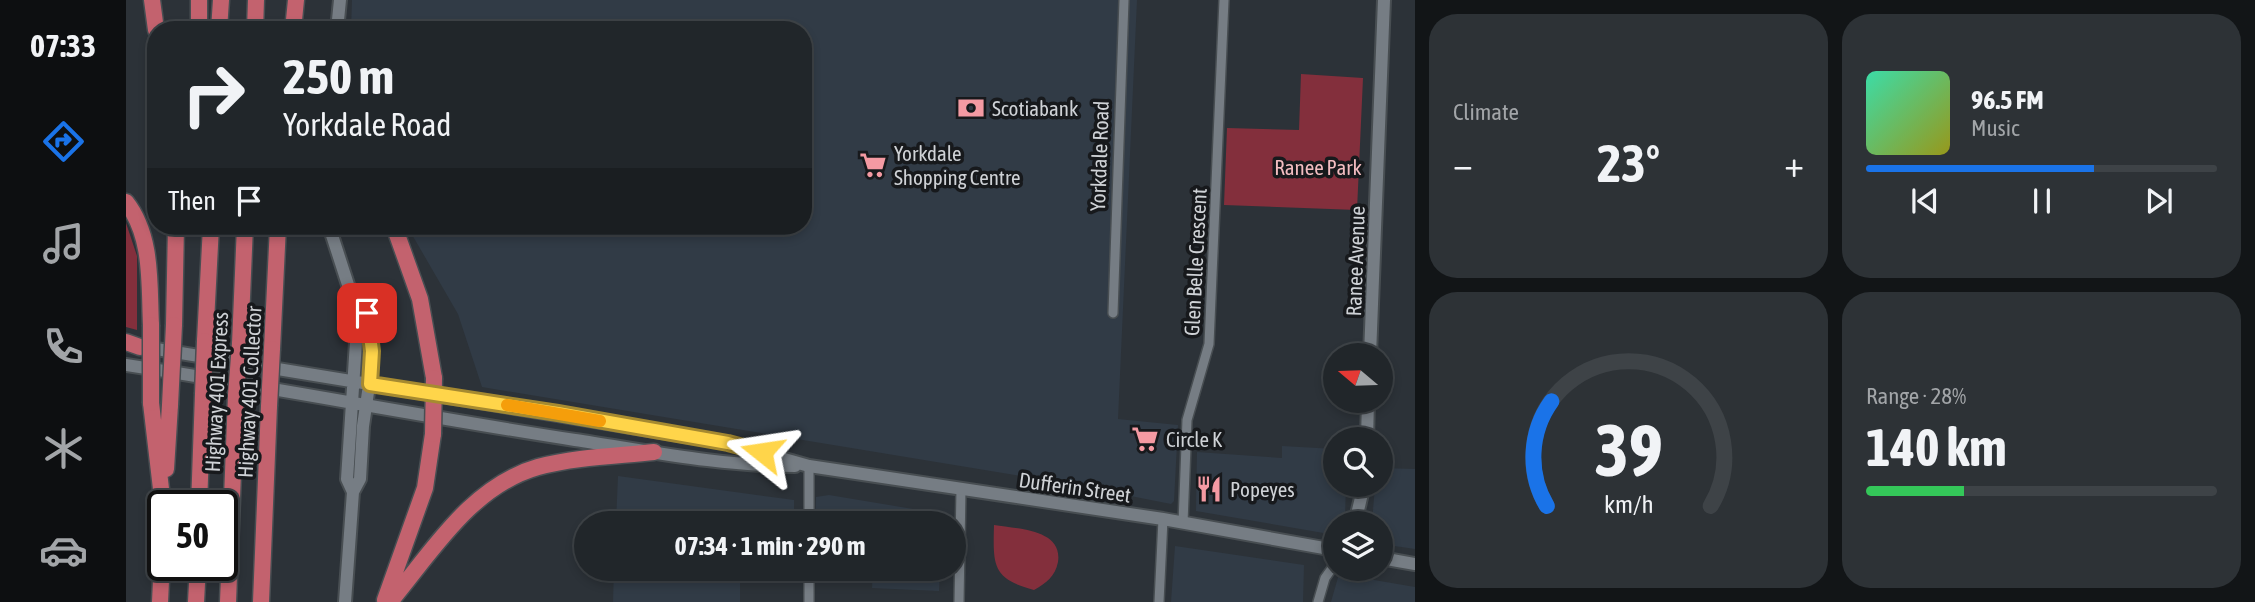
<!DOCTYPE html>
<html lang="en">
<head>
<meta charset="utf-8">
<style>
  :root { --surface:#21262a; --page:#2d3236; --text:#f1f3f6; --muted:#a2a5a8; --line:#3e4347; --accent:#1a73e8 }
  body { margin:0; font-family:"Asap Condensed",sans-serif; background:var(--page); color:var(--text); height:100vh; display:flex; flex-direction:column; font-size:26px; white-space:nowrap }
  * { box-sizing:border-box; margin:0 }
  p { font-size:23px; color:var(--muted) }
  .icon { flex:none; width:38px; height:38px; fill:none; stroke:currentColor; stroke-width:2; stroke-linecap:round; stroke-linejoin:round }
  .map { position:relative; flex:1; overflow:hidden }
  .details { display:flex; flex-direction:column; gap:14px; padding:14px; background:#121517; width:840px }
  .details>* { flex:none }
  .top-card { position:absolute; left:21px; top:21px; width:665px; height:214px; border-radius:28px; box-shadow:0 4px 10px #0003,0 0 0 2px var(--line); background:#21262a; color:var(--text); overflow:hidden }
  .needle { width:46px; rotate:289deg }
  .buttons { position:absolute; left:1197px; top:343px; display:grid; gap:14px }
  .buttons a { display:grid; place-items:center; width:70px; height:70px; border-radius:50%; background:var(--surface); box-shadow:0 4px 10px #0003,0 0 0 2px var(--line); font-size:35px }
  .speed { position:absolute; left:21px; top:490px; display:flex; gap:14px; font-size:35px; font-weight:700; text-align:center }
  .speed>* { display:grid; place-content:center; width:91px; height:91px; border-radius:50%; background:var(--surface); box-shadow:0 4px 10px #0003,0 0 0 2px var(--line); line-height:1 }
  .speed .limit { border:4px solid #111; border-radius:10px; background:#fff; color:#111 }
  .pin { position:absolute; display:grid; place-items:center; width:60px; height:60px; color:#fff; margin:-30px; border-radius:14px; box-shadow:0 4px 10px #0006 }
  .me { position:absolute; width:77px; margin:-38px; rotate:285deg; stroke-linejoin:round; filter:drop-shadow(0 0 5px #0008) }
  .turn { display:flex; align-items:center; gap:24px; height:147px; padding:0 21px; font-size:32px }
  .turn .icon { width:91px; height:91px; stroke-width:2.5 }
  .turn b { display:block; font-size:49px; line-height:60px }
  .then { display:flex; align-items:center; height:66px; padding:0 21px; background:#0003; gap:14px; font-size:26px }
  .big { font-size:52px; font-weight:700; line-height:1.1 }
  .details .widget { flex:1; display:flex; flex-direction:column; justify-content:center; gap:10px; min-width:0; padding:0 24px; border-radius:28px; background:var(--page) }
  .details .dial { align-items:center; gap:0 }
  .dial svg { height:182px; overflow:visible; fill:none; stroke:var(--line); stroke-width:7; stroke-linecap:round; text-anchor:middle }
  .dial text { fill:var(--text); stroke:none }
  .song { display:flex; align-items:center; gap:21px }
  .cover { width:84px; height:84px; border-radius:10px; background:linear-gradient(135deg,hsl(160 70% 55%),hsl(60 70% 35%)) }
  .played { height:7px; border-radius:4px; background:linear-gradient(90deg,var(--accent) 65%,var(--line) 65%) }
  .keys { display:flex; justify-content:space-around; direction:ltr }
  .heat { display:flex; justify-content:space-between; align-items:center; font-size:38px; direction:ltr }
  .charge { height:10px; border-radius:5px; background:linear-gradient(90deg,#34c759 28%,var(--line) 0) }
  .details .tiles { flex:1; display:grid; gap:14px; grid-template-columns:repeat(2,1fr) }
  .trip { position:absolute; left:448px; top:511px; width:392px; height:70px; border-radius:35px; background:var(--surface); box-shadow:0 4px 10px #0003,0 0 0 2px var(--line); font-weight:700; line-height:70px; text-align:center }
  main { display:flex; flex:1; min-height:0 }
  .tabs { display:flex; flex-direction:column; width:126px; justify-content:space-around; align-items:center; background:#0d0f11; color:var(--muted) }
  .tabs .icon { width:49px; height:49px }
  .tabs .active { color:var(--accent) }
  .tabs b { font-size:32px; color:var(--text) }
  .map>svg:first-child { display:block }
  .built { fill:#313b46 }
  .green { fill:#832f3c }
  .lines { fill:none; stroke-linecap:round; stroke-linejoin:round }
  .street-casing { stroke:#484e52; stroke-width:12 }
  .secondary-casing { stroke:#484e52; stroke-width:16 }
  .highway-casing { stroke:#484e52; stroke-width:19 }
  .street { stroke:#767d84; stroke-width:9 }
  .secondary { stroke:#767d84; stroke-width:12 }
  .highway { stroke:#c3626e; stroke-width:16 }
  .highway-bridge-casing { stroke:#484e52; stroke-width:19; stroke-linecap:butt }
  .highway-bridge { stroke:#c3626e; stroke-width:16 }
  .route-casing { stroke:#a68a30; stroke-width:18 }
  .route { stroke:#ffd54a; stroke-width:12 }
  .slow { stroke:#f59e0b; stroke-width:12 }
  .labels { text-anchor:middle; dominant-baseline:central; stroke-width:7; stroke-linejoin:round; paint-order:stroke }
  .poi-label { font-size:21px; fill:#cfd2d6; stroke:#17191c; text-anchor:start }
  .street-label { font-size:21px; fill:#cfd2d6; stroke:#17191c }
  .park-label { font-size:21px; fill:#f3bdc1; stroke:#17191c }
</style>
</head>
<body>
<main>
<nav class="tabs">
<b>07:33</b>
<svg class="icon active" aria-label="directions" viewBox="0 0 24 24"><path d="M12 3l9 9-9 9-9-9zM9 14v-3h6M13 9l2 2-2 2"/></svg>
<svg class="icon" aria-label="music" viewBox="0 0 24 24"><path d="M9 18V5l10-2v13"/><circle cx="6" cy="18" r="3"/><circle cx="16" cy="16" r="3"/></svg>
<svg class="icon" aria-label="phone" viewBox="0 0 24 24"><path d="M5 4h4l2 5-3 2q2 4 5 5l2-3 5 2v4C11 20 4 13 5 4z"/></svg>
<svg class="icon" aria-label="climate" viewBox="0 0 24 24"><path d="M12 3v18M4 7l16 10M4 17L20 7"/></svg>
<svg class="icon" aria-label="car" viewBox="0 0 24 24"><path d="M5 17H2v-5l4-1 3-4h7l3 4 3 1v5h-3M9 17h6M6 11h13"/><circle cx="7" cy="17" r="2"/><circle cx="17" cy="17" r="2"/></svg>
</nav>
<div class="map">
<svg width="1289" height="602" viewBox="0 0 1289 602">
  <rect width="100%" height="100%" fill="#2c3238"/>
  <path class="built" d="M226 0H1011L992 419 1052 425 1048 501 1045 504 949 485 356 387 332 314 281 226H677V30H225Z
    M1156 446 1209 449V485H1220L1219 517 1216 523H1209V535L1070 511 1071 452 1156 458Z
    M1255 468 1289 469V549L1255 544V523H1246L1249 485H1255Z
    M492 476 668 500V523H490Z
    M703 495 817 514V523H689L690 497Z
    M1049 546 1178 565 1177 602H1045Z
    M488 569H614V602H487Z
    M747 569H814L813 591 746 588Z
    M1213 574 1289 587V602H1205Z"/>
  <path class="green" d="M1175 74 1237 78 1231 210 1098 205 1101 128 1173 130Z
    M0 223 11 256V330L0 327Z
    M868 525C891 529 937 529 932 562 929 577 920 583 908 590 866 579 867 565 868 525Z"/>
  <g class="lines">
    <g class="street-casing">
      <path id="street" d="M987 313 998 0
        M683 466V523
        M1057 523 1061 420 1083 344 1098 0
        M683 602V569
        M833 602 835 489
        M1033 602 1037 519
        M1192 602 1199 578 1209 564"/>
    </g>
    <g class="secondary-casing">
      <path id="secondary" d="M211 30 214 0
        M203 226 225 294 230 342 221 479 227 492
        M18 347 602 443 683 466 1037 519 1209 550
        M1244 355 1258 0
        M0 365C150 388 299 417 449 440 522 451 595 466 669 466
        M1241 439 1242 401
        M1229 523 1238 485
        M1255 558 1289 564
        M219 602 227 492 234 479 237 426 246 365 241 313 225 294"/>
    </g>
    <g class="highway-casing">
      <path id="highway" d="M26 0 30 30
        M73 0V30
        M93 30 95 0
        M129 30 130 0
        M167 30 170 0
        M0 202C27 236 23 285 25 325
        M268 226 294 299 308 378
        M48 325 50 226
        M79 341 85 226
        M0 342 14 347
        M114 344 119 226
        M146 349 152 226
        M25 403 37 506
        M40 469 44 405
        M73 506 77 394
        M259 600 299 488 307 434
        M34 602 37 539
        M70 602 72 565
        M102 602 110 395
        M135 602 143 406
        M264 602C306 552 345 486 412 467 449 457 490 456 528 452"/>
    </g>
    <use href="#street" class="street"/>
    <use href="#secondary" class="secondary"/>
    <use href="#highway" class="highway"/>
    <g class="highway-bridge-casing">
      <path id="highway-bridge" d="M25 325V403
        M77 394 79 341
        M110 395 114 344
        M44 405 48 325
        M143 406 146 349
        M307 434 308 378"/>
    </g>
    <use href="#highway-bridge" class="highway-bridge"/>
  </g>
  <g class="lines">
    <g class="route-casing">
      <path id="route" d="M241 313 246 351 244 384 432 413 602 443 636 452"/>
    </g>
    <use href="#route" class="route"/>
    <path class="slow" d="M381 405 474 421"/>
  </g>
  <defs>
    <g id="bank-bare" transform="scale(2.1)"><path d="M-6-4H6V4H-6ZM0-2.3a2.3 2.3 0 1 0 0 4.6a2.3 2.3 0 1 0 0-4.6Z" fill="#f49aa3" stroke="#17191c" stroke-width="2.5" paint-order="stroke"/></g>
    <g id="supermarket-bare" transform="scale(2.1)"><path d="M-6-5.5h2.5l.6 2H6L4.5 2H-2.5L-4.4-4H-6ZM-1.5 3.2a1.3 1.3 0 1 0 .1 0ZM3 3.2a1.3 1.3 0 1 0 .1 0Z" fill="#f49aa3" stroke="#17191c" stroke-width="2.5" paint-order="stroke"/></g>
    <g id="restaurant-bare" transform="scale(2.1)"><path d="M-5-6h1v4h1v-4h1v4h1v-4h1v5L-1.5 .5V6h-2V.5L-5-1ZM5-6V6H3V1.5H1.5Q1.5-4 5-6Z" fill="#f49aa3" stroke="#17191c" stroke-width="2.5" paint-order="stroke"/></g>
  </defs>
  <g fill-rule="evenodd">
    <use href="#bank-bare" x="845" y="108"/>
    <use href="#supermarket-bare" x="747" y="165"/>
    <use href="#supermarket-bare" x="1019" y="439"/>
    <use href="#restaurant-bare" x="1083" y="489"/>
  </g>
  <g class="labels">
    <g class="poi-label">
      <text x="866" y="108">Scotiabank</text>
      <text x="768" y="153">Yorkdale<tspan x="768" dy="24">Shopping Centre</tspan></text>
      <text x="1040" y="439">Circle K</text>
      <text x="1104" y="489">Popeyes</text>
    </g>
    <g class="street-label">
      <text transform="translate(973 156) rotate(-88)">Yorkdale Road</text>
      <text transform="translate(1229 261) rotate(-88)">Ranee Avenue</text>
      <text transform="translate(1069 262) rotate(-87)">Glen Belle Crescent</text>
      <text transform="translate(90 392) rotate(-87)">Highway 401 Express</text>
      <text transform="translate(123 392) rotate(-87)">Highway 401 Collector</text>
      <text transform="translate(949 487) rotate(8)">Dufferin Street</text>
    </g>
    <g class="park-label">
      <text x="1192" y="167">Ranee Park</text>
    </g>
  </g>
</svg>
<div class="buttons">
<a><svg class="needle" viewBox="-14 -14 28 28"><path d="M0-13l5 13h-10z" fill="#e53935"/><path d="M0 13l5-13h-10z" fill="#a2a5a8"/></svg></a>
<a><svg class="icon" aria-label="search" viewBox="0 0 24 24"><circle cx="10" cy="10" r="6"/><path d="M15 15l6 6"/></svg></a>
<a><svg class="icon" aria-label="layers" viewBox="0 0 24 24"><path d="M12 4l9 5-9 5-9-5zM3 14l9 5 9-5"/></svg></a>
</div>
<div class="speed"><div class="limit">50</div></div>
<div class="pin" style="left:241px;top:313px;background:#d93025"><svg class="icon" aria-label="arrive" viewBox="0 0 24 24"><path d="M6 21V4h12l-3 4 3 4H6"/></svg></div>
<svg class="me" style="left:636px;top:452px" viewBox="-20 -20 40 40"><path d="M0-17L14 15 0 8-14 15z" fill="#ffd54a" stroke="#fff" stroke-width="4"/></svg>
<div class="trip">07:34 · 1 min · 290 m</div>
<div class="top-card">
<div class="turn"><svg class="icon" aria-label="right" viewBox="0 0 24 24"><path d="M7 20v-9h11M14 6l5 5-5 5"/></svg><div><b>250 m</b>Yorkdale Road</div></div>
<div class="then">Then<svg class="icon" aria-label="arrive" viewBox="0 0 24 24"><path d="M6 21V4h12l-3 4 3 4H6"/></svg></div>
</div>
</div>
<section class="details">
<div class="tiles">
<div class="widget"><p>Climate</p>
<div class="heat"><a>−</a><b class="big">23°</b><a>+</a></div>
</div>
<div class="widget">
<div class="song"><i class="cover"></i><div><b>96.5 FM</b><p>Music</p></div></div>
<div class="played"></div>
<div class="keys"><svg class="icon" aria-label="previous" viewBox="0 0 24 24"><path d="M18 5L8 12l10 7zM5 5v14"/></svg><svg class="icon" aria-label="pause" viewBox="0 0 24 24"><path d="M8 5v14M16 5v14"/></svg><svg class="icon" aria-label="next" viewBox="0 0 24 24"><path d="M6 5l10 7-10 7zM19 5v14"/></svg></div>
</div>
<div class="widget dial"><svg viewBox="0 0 100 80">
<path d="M14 69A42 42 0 1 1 86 69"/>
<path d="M14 69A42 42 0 0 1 16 23" stroke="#1a73e8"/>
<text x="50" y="56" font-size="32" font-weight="700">39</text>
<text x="50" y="72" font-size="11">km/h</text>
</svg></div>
<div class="widget"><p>Range · 28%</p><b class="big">140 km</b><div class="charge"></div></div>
</div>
</section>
</main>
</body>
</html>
